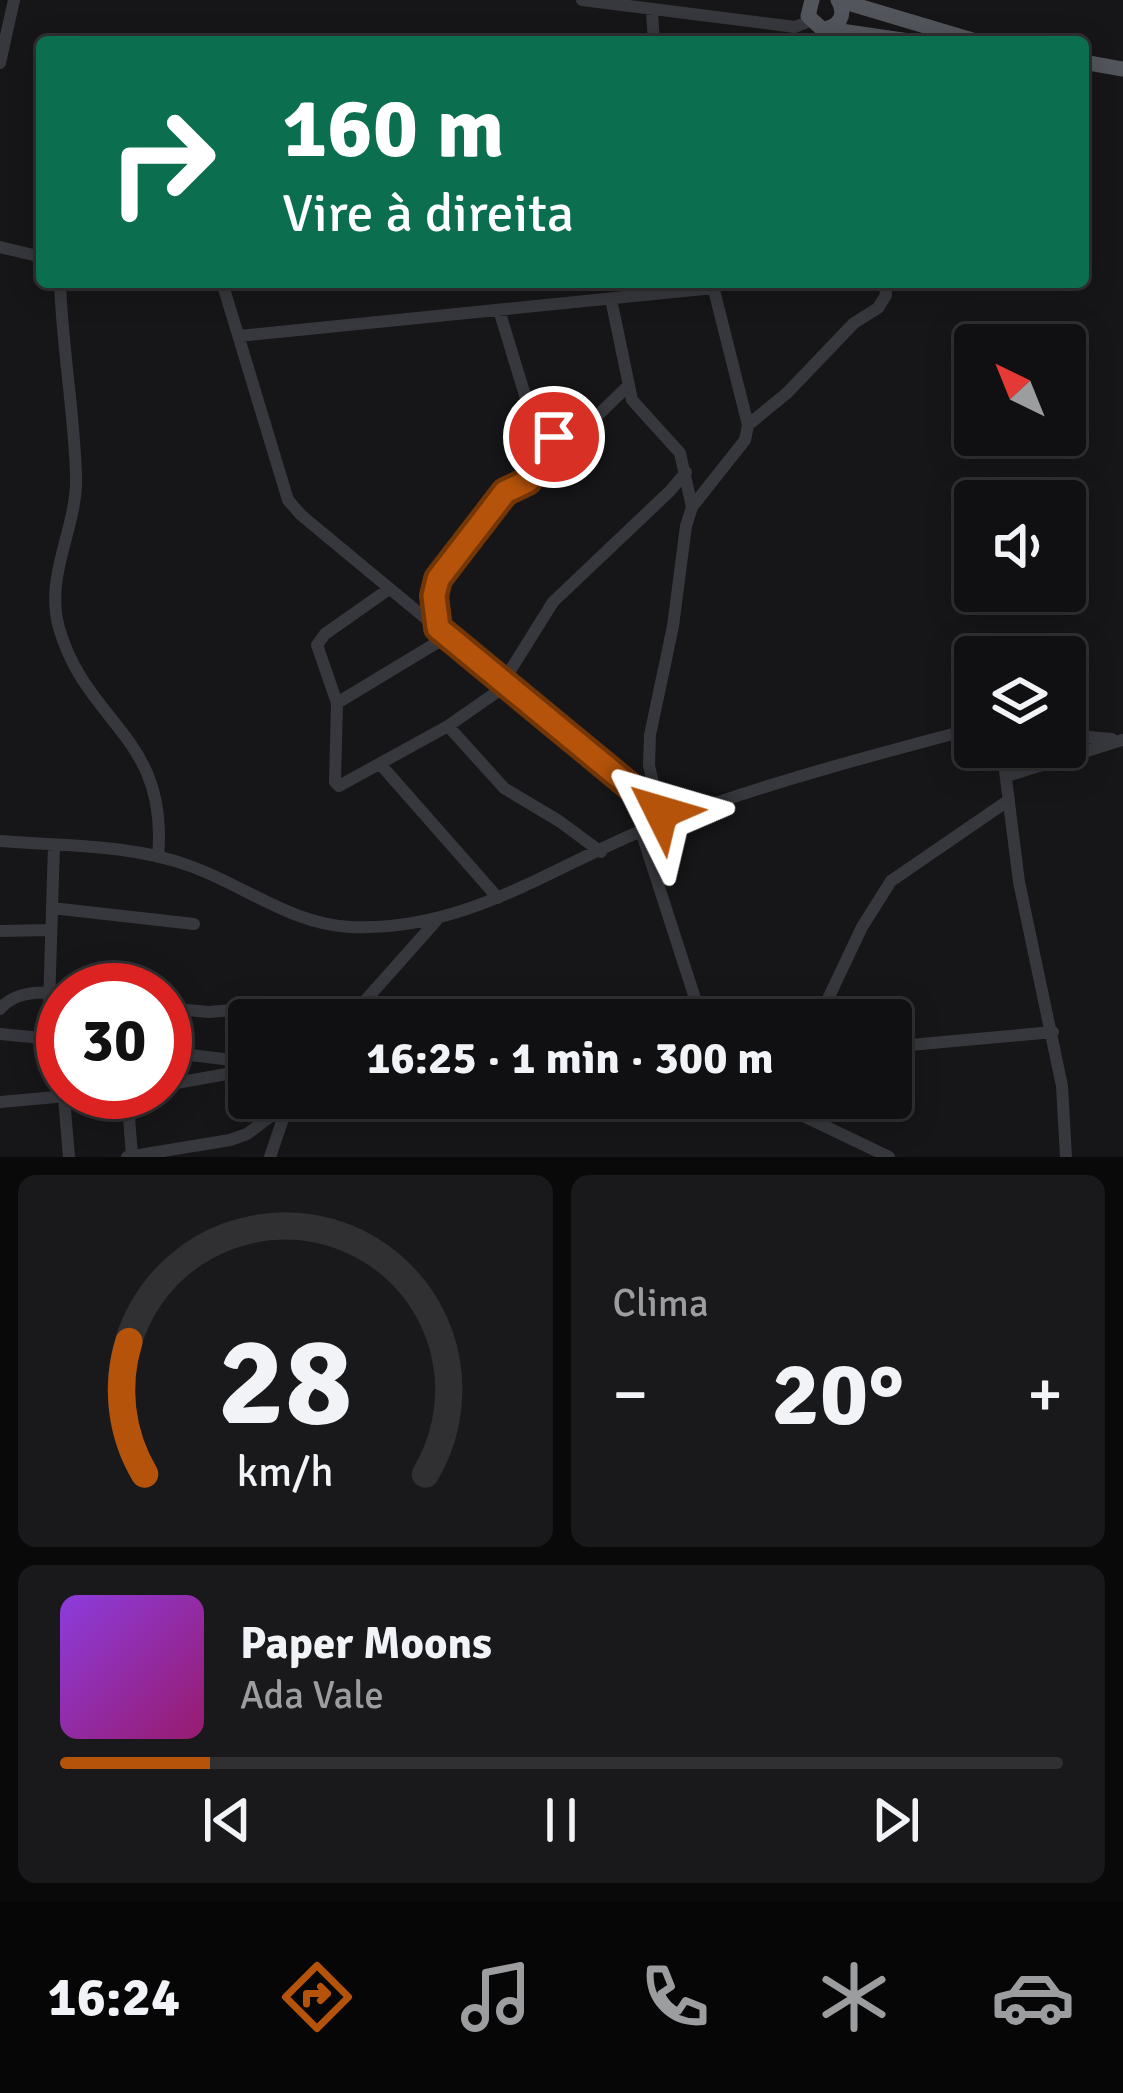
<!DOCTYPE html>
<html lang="pt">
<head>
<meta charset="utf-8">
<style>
  :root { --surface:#101012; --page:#19191b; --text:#f1f3f6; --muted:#9c9d9f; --line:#303032; --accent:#b45309 }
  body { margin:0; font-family:Signika,sans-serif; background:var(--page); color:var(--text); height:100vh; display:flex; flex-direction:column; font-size:45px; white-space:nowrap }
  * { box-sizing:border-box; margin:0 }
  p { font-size:39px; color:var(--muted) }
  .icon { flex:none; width:66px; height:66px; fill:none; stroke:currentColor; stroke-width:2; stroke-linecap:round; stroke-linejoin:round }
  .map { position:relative; height:1157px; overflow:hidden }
  .sheet { display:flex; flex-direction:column; gap:18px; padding:18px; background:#09090a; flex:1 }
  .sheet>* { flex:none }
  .hud { position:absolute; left:36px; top:36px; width:1053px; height:252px; border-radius:12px; box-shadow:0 6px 30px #0003,0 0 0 3px var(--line); background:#0b6e4f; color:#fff; overflow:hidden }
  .needle { width:78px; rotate:317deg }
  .fabs { position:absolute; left:954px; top:324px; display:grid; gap:24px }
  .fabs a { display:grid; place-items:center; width:132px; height:132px; border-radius:12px; background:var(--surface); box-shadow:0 6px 30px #0003,0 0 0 3px var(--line); font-size:60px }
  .speed { position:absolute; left:36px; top:963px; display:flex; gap:24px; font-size:60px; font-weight:700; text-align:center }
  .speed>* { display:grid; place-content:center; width:156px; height:156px; border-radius:50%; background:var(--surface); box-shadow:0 6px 30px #0003,0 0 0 3px var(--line); line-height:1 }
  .speed .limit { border:18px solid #d22; background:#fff; color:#111 }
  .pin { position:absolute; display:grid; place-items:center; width:102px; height:102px; color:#fff; margin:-51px; border:6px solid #fff; border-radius:50%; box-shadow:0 3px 12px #0007 }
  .me { position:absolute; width:132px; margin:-66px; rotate:310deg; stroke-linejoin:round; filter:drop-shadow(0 0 9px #0008) }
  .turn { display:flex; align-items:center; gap:42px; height:252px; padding:0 48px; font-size:54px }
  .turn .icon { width:156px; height:156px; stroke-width:2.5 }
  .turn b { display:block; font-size:84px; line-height:102px }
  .big { font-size:90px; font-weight:800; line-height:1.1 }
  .sheet .tile { flex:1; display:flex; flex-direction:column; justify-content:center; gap:18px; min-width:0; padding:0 42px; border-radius:18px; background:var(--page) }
  .sheet .dial { align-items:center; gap:0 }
  .dial svg { height:312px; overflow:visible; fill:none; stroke:var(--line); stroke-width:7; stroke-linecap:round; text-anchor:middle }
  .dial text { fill:var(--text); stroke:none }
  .song { display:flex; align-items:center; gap:36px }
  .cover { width:144px; height:144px; border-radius:18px; background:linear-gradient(135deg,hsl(270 70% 55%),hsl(320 70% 35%)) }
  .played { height:12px; border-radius:6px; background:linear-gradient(90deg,var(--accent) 15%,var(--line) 15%) }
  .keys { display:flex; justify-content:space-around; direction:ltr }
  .heat { display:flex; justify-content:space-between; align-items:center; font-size:66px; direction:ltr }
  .sheet .tiles { flex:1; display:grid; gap:18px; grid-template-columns:1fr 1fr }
  .tile:last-child { grid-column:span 2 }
  .trip { position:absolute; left:228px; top:999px; width:684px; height:120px; border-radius:12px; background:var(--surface); box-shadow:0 6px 30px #0003,0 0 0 3px var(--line); font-weight:800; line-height:120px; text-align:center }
  .tabs { display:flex; height:192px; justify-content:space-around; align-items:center; background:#060607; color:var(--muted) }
  .tabs .icon { width:84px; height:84px }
  .tabs .current { color:var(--accent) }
  .tabs b { font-size:54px; color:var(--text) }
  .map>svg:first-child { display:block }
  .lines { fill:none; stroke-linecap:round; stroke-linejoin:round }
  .minor { stroke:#37383d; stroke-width:12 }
  .major { stroke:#53555c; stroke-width:15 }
  .route-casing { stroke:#753606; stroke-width:30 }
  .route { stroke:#b45309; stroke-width:21 }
</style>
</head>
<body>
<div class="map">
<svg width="1123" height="1157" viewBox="0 0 1123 1157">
  <rect width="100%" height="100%" fill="#161618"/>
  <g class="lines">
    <path class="minor" d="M582 0 795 27 810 21
      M652 12 654 42
      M0 63 14 0
      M0 247 42 257
      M60 282C62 346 74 410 76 475 78 528 44 574 59 628 87 725 169 736 158 857
      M222 282 288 500 301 515 669 820
      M611 299 632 400 680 453 692 507
      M499 310 542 451
      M239 336 714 288
      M748 425 787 393 854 323 878 308 886 295 885 282
      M389 589 325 634 317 645 337 703 335 782 339 786 448 726 507 685
      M438 628 434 596 446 567 483 526 505 492 528 481 546 444 596 417 627 387
      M503 682 553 602 670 491 686 472
      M337 703 448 636
      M448 726 504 788 559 821 601 852
      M1065 735 1112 739
      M1002 747 1019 882 1062 1086 1066 1157
      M381 765 498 898
      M1007 776 1122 740
      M660 811 649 766 650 735 673 626 686 526 692 507 745 440 748 425 712 282
      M641 831 702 1020
      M0 841C62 846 131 844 190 866 244 885 292 925 351 927 472 932 560 860 668 820 767 783 873 755 975 728
      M52 908 194 924
      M0 931 49 930
      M165 1008 209 1012 280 1006
      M0 1009C15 991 42 991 63 994
      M348 1020 436 921
      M818 1020 862 927 891 881 1009 800
      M0 1034 63 1040
      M48 1038 54 845
      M910 1045 1053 1032
      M165 1052 249 1062
      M165 1085 249 1070
      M127 1092 132 1156
      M64 1098 69 1157
      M766 1098 889 1157
      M0 1102 112 1092
      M127 1157 230 1140 247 1134 288 1103
      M270 1157 287 1107"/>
    <path class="major" d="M812 0 808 16 822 29C839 28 847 15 838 0L979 42
      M827 29 916 42
      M1083 62 1123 69"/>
  </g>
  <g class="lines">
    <g class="route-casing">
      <path id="route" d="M554 437 542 451 528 481 505 492 438 579 434 596 438 628 661 812"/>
    </g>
    <use href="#route" class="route"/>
  </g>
</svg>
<div class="fabs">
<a><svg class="needle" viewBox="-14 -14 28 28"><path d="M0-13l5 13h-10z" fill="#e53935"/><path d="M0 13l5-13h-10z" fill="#9c9d9f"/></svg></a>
<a><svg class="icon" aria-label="sound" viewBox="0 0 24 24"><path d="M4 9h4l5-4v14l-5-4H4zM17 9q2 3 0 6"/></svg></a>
<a><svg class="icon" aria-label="layers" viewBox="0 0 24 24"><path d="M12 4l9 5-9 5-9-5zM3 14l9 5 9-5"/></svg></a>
</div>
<div class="speed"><div class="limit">30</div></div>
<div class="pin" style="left:554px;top:437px;background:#d93025"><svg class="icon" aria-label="arrive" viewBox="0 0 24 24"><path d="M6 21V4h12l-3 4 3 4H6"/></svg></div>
<svg class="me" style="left:661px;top:812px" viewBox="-20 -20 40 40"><path d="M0-17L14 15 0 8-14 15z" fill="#b45309" stroke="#fff" stroke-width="4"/></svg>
<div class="trip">16:25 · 1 min · 300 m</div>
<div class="hud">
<div class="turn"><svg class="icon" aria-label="right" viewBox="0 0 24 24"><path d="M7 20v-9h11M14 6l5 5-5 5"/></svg><div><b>160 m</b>Vire à direita</div></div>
</div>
</div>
<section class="sheet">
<div class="tiles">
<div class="tile dial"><svg viewBox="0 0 100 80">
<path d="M14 69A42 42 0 1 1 86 69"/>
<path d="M14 69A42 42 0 0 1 10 35" stroke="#b45309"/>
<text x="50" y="56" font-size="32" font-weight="700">28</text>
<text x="50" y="72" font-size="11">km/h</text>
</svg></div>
<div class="tile"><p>Clima</p>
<div class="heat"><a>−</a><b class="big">20°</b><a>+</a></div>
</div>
<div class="tile">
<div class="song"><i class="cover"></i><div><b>Paper Moons</b><p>Ada Vale</p></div></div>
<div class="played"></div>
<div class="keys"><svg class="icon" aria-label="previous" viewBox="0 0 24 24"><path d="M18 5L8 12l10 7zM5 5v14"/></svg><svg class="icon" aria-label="pause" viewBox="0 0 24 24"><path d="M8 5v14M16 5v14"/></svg><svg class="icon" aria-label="next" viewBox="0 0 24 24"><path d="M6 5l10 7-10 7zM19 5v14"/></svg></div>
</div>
</div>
</section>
<nav class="tabs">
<b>16:24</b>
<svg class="icon current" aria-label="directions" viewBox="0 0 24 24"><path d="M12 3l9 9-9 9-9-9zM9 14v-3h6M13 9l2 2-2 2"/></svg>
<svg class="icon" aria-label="music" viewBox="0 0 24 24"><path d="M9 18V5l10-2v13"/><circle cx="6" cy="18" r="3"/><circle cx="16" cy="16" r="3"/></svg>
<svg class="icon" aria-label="phone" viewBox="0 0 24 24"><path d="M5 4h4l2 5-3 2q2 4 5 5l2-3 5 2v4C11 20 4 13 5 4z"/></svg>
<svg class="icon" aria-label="climate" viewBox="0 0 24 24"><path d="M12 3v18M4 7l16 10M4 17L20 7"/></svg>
<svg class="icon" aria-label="car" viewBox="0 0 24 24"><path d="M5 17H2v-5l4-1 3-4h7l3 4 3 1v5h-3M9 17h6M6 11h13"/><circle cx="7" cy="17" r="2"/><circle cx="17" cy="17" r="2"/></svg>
</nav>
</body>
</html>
